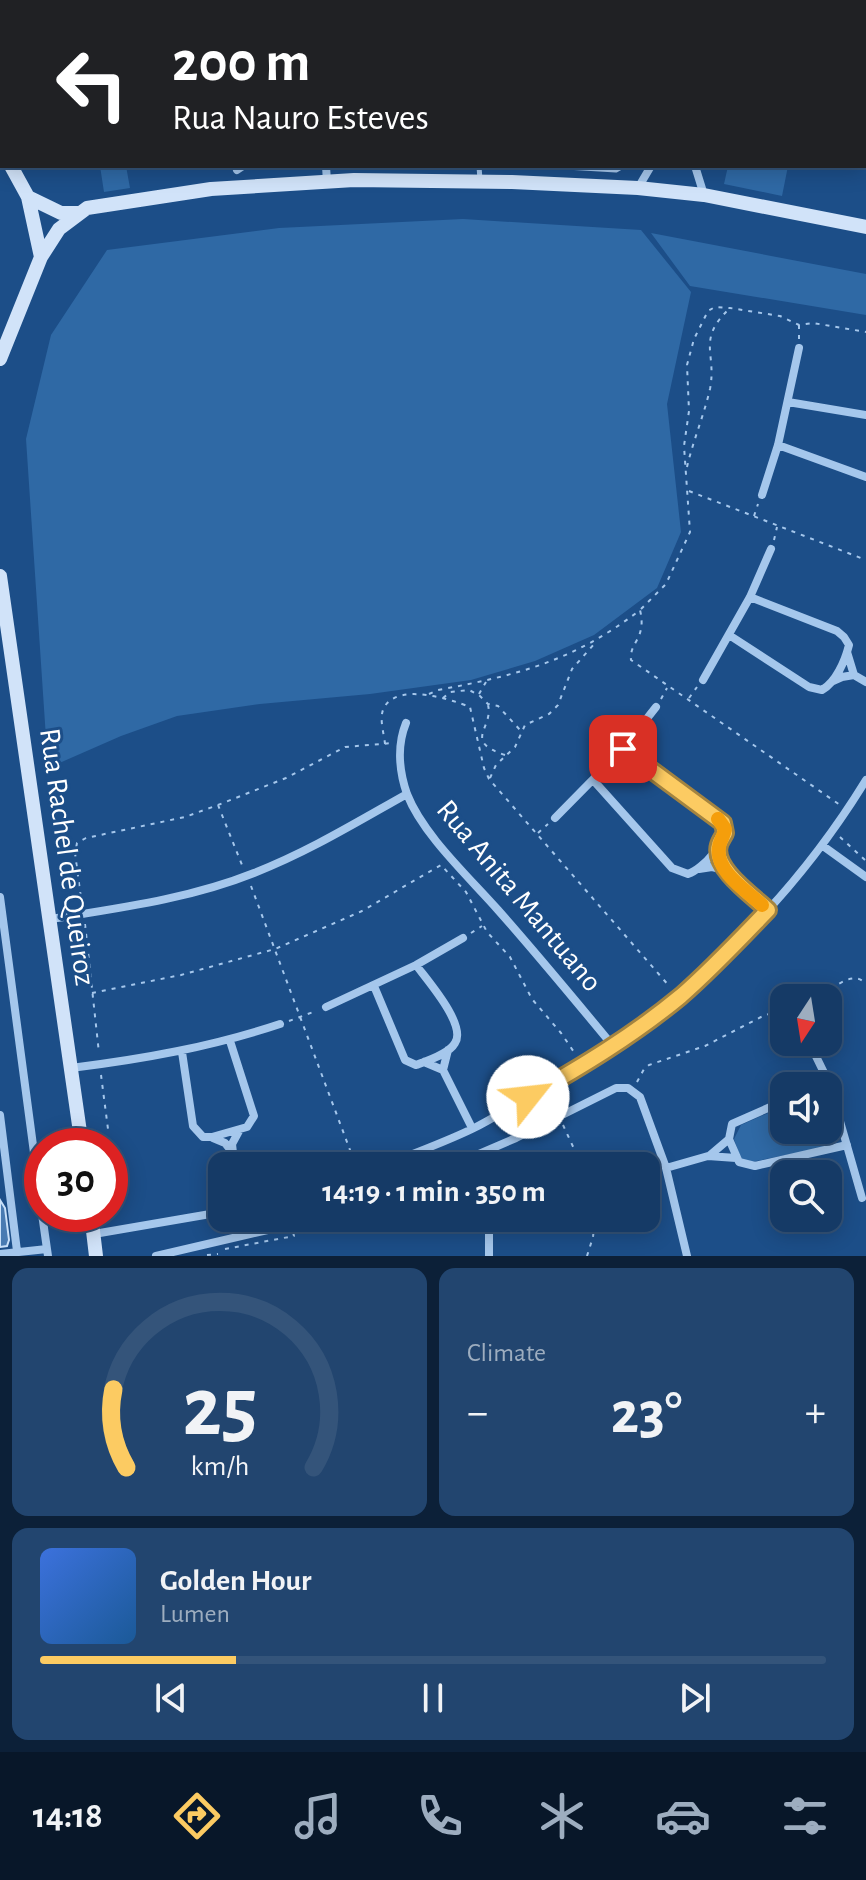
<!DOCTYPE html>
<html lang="en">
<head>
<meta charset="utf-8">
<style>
  :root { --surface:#153a66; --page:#22456f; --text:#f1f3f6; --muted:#9dadbf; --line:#34547a; --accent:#fccb62 }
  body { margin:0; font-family:"Alegreya Sans",sans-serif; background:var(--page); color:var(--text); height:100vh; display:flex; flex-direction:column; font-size:30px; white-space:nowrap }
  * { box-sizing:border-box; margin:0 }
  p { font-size:26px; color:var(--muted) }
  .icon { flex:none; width:44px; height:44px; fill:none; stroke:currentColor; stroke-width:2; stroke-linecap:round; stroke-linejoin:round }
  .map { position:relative; height:1256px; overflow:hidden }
  .drawer { display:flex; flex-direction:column; gap:12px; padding:12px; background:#0c2038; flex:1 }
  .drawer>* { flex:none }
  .top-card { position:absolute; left:0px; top:0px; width:866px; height:168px; box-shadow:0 4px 20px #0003,0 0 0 2px var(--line); background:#202124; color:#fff; overflow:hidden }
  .needle { width:52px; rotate:192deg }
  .fabs { position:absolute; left:770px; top:984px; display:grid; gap:16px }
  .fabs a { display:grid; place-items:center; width:72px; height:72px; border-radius:16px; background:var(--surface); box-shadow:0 4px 20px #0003,0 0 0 2px var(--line); font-size:40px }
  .speed { position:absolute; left:24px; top:1128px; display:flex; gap:16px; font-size:40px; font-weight:700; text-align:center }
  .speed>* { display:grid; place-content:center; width:104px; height:104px; border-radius:50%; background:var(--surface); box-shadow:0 4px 20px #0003,0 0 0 2px var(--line); line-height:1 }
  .speed .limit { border:12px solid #d22; background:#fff; color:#111 }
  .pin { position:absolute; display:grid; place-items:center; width:68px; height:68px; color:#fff; margin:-34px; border-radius:16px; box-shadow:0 4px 12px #0006 }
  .me { position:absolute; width:88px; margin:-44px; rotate:61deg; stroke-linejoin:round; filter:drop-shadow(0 0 6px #0008) }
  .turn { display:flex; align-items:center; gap:28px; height:168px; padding:0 40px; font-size:36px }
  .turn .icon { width:104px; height:104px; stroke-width:2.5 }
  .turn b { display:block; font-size:56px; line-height:68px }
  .big { font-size:60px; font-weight:600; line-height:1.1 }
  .drawer .tile { flex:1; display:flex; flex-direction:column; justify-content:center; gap:12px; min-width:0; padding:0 28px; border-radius:16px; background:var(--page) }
  .drawer .dial { align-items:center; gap:0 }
  .dial svg { height:208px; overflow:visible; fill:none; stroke:var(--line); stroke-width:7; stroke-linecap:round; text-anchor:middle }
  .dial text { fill:var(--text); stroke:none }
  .song { display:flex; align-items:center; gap:24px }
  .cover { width:96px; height:96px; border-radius:12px; background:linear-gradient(135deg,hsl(220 70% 55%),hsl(210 70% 35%)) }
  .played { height:8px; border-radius:4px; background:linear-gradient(90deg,var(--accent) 25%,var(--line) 25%) }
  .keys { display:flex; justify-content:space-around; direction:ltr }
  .heat { display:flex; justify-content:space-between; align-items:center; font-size:44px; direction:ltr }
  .drawer .tiles { flex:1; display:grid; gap:12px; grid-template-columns:1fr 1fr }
  .tile:last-child { grid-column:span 2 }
  .trip { position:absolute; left:208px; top:1152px; width:452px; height:80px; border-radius:16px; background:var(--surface); box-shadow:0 4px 20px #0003,0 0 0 2px var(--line); font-weight:600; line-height:80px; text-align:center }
  .tab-bar { display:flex; height:128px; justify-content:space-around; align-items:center; background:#081729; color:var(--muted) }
  .tab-bar .icon { width:56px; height:56px }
  .tab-bar .current { color:var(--accent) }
  .tab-bar b { font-size:36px; color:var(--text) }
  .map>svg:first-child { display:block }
  .green { fill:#2f69a5 }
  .building { fill:#497bb2; stroke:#cae1f9; stroke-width:2 }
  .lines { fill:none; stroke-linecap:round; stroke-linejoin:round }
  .path { stroke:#a5c7ec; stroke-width:2; stroke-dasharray:4 6; stroke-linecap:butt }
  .lane { stroke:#a5c7ec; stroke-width:5 }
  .street { stroke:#a5c7ec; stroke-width:8 }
  .secondary { stroke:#d1e3f9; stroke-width:14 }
  .route-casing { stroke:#a48440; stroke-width:20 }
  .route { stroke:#fccb62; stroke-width:14 }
  .slow { stroke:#f59e0b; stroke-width:14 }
  .labels { text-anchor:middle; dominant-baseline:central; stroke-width:6; stroke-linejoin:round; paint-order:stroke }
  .street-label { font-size:30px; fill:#fff; stroke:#1c4e88 }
</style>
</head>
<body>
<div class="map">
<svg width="866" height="1256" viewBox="0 0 866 1256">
  <rect width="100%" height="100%" fill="#1c4e88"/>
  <path class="green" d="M100 166H126L130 188 104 192Z
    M728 166H788L782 196 724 184Z
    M463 219 641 230 691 292 667 404 681 532 657 588 594 635 535 661 471 680 370 694 260 704 177 716 121 736 48 768 26 439 51 335 107 250 279 228Z
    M651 233 866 274V315L690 286Z
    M828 1103 837 1132 831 1146 751 1162 741 1159 734 1139 741 1125 784 1106V1130H828Z"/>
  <path class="building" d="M0 1200 5 1208 9 1240 7 1246 0 1247Z"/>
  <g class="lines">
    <path class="path" d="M799 325V339
      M687 467C693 441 704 415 710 389 717 353 696 340 730 308
      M689 491 866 560
      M754 516 758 504
      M774 540 777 527
      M641 609 666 584 690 532 684 446 689 411 687 365 694 339 708 311 715 307 730 308 780 316 799 325 813 323 866 332
      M429 694 438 690C518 675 574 661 640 610 647 639 629 642 631 660L840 805
      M479 694 486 682
      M443 698 450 692 469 690 479 695 488 704 498 706 521 731
      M689 698 697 687
      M661 699 667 688
      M488 705C494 728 462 741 505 755
      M385 744C384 733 378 716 385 706 400 683 450 699 470 707L484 768 489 779 670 987
      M490 778 496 765 515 747 525 725 549 714 558 705 572 669 595 643
      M218 805 242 865
      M538 833 548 824
      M840 837 866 861
      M251 886 356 1166
      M82 906 75 853 77 843 86 838 185 817 218 805 286 778 345 747 393 743
      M85 924 99 1053
      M471 933 482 926
      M92 993 181 975 275 949 362 911 441 865 466 892 487 932 510 957 532 999 561 1033 576 1055
      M813 998C831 993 851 967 866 984
      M289 1021 316 1011
      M101 1075 108 1129
      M637 1082 644 1069 649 1065 705 1046 761 1017 784 1008
      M563 1125 582 1166
      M225 1249 294 1236 293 1232
      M207 1255 218 1254
      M587 1256 593 1237 595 1218"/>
    <path class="lane" d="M479 166 480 180
      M549 166 616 170 623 166"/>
    <path class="street" d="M611 0 612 2
      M640 0 641 2
      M809 2H814
      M864 6H866
      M0 63 2 64
      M326 166 327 182
      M695 166 704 195
      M237 170 243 166
      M638 188 651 166
      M788 402 866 415
      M778 445 866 477
      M762 495 778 445 799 348
      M729 635 809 687 822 690C836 682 845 661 849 645L844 637 837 631 750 597
      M854 675 866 682
      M703 680 750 597 771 549
      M833 681 842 677 854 675 847 652
      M406 723C397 745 399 771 407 794 423 835 469 877 498 910 537 954 575 1000 613 1046
      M594 781 672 868 688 874C703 869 729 841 723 823L623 749
      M555 818 623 749 656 707
      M823 846 866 877
      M699 869 712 867 725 870 720 860 718 845
      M725 870 768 910
      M0 897 42 1213
      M51 919C119 908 189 899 254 873 308 852 357 822 407 794
      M374 986 405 1060 416 1065C427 1061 449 1054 455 1043 467 1025 427 980 416 965
      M326 1007 416 965 463 938
      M809 1042 829 1083 862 1198
      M182 1052 193 1126 203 1137H212L247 1127 254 1116 230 1041
      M424 1062 443 1070 448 1050
      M71 1068C143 1059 211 1047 280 1024
      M443 1070 472 1128
      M784 1101 732 1124 729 1139 739 1162 755 1166 847 1145
      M0 1115 17 1251 14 1256
      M213 1138 225 1143 233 1153 232 1144 239 1131
      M480 1154 485 1166
      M709 1156 729 1139
      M382 1166C412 1154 443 1143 472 1129 492 1119 511 1107 530 1096 669 1017 782 917 866 780
      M451 1166 516 1138 616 1088H628L640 1097 666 1168 687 1256
      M666 1168 708 1156 736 1158
      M42 1214 48 1256
      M489 1218V1256
      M94 1234 222 1212
      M0 1254 47 1249
      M156 1256 272 1229 308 1218"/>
    <path class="secondary" d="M0 147 2 150
      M28 197 61 213H80
      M41 257 59 229 87 208 211 189 354 180 512 182 638 188 704 195 866 227
      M0 359 41 257 28 197 11 166
      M0 576 82 1146
      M91 1214 96 1256"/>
  </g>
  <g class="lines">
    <g class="route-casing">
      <path id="route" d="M528 1097C581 1067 634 1035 681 996 712 969 740 939 768 910 753 896 712 868 719 845 720 841 723 837 725 833L723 823 623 749"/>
    </g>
    <use href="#route" class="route"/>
    <path class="slow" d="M718 819 725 829C724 836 719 842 719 848 715 871 747 891 762 905"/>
  </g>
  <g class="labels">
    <g class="street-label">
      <text transform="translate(67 857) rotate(82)">Rua Rachel de Queiroz</text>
      <text transform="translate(519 896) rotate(50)">Rua Anita Mantuano</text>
    </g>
  </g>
</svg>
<div class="fabs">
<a><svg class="needle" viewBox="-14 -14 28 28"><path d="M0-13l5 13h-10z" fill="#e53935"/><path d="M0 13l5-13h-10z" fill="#9dadbf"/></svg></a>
<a><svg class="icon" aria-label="sound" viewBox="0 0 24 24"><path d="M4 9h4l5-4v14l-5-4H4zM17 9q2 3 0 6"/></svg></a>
<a><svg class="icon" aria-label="search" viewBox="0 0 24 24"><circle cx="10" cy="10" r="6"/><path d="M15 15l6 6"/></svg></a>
</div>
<div class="speed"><div class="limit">30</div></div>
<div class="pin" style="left:623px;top:749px;background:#d93025"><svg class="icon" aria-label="arrive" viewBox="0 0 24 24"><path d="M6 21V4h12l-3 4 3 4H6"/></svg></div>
<svg class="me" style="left:528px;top:1097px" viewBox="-20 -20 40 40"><circle r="19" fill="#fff"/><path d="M0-13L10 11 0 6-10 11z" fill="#fccb62"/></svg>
<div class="trip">14:19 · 1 min · 350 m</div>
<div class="top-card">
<div class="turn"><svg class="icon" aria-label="left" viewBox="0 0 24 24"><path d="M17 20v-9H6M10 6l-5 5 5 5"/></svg><div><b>200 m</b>Rua Nauro Esteves</div></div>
</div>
</div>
<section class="drawer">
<div class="tiles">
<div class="tile dial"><svg viewBox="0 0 100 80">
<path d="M14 69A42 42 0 1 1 86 69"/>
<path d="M14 69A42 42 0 0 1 9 39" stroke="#fccb62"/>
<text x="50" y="56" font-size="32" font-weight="700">25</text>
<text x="50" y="72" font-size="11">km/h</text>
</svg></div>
<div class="tile"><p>Climate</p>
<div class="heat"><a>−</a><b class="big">23°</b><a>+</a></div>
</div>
<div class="tile">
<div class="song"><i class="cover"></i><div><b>Golden Hour</b><p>Lumen</p></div></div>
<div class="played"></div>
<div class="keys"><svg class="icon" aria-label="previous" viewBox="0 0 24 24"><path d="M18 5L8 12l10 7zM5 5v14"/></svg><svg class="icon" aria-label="pause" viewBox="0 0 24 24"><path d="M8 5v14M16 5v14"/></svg><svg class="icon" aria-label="next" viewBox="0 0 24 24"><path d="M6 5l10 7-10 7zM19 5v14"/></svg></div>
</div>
</div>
</section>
<nav class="tab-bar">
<b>14:18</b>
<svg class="icon current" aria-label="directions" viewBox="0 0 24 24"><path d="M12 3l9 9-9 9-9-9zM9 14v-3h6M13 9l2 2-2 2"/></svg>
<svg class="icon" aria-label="music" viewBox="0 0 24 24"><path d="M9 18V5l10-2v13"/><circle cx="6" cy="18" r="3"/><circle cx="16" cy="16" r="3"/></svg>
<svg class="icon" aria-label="phone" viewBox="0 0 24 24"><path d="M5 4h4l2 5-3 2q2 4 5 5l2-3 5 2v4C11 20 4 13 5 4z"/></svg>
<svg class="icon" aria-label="climate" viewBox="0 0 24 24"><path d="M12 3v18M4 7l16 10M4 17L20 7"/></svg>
<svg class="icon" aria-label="car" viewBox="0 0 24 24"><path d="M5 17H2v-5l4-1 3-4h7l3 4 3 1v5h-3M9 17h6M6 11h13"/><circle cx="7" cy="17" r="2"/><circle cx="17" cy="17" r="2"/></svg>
<svg class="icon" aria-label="filters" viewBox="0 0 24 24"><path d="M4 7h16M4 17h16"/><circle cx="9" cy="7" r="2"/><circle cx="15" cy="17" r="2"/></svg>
</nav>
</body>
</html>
